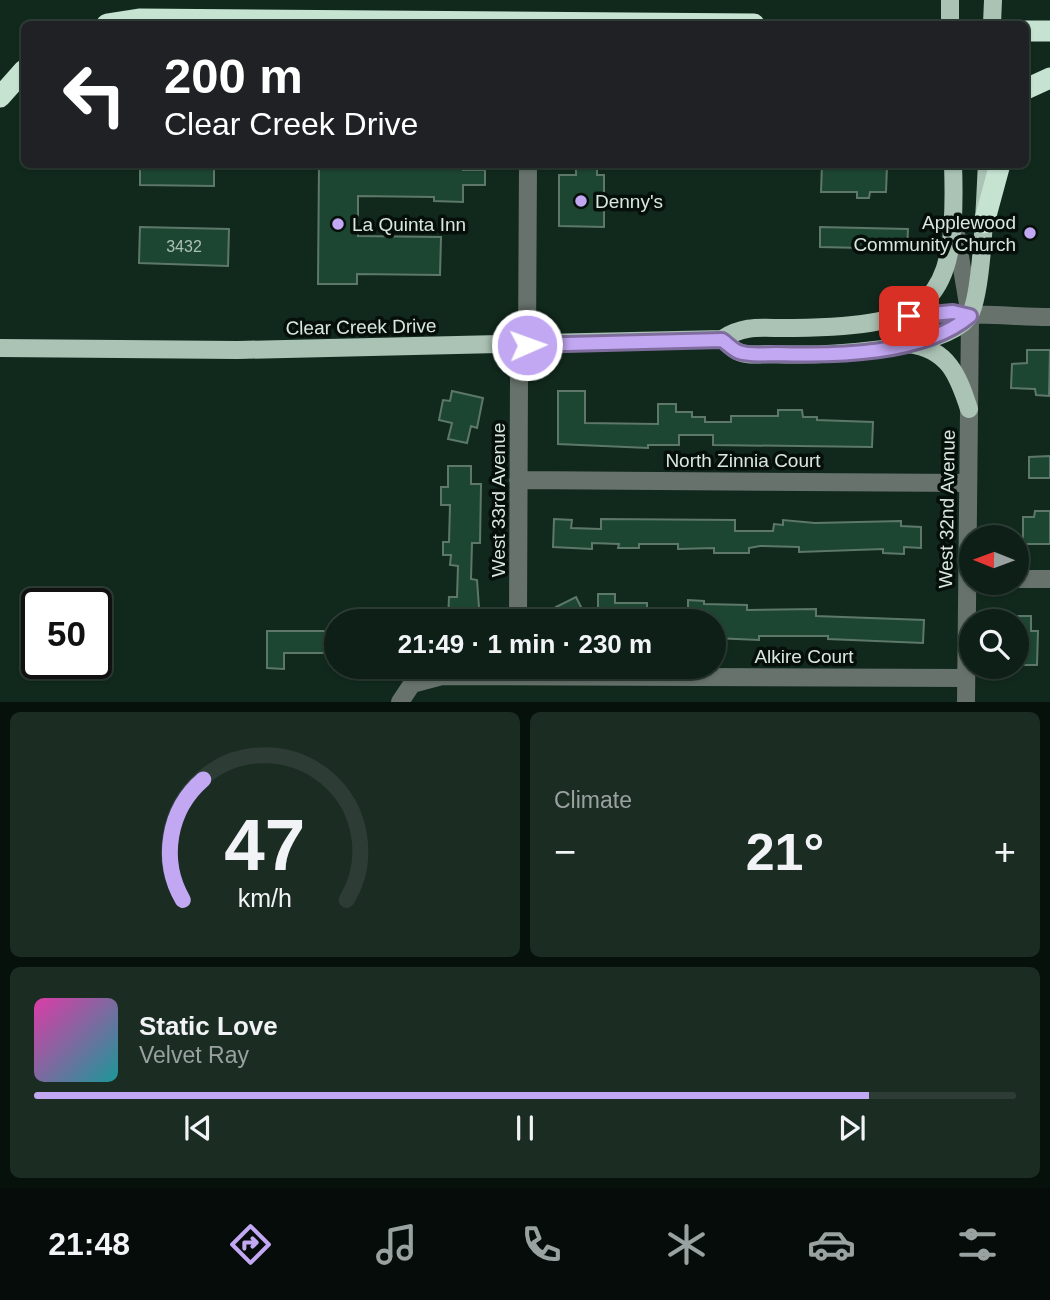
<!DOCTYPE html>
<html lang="en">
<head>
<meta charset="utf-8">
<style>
  :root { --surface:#0d1f16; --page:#1b2c23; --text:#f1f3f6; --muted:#9aa2a1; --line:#2d3d35; --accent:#c2a7f2 }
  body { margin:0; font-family:Helvetica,sans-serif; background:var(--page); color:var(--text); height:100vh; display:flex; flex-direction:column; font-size:26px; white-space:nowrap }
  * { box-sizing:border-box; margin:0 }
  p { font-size:23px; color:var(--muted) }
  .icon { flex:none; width:38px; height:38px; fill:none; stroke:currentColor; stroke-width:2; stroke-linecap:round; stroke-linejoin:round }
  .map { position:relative; height:702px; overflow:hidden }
  .drawer { display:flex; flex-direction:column; gap:10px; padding:10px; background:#07110c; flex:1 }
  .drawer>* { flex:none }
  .banner { position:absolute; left:21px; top:21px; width:1008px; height:147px; border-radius:10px; box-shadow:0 2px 5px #0004,0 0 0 2px var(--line); background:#202124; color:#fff; overflow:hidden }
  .needle { width:46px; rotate:271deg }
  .fabs { position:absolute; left:959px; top:525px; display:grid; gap:14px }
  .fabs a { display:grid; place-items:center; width:70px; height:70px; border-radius:50%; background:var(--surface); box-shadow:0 2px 5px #0004,0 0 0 2px var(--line); font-size:35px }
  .speed { position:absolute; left:21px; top:588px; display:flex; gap:14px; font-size:35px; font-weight:700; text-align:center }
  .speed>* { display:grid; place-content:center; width:91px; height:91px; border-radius:50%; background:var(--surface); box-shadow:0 2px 5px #0004,0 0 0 2px var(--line); line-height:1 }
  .speed .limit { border:4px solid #111; border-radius:10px; background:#fff; color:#111 }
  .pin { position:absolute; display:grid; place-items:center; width:60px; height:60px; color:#fff; margin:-30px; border-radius:14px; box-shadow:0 4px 10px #0006 }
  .me { position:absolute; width:77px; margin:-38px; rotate:88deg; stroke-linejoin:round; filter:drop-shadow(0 0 5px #0008) }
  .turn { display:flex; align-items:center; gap:24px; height:147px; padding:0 28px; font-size:32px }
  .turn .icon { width:91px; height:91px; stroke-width:2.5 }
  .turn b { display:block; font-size:49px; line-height:60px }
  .big { font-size:52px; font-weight:600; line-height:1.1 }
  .drawer .widget { flex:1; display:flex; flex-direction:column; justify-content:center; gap:10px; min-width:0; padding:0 24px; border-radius:10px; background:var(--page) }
  .drawer .dial { align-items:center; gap:0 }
  .dial svg { height:182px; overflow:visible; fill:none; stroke:var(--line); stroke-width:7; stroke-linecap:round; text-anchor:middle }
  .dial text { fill:var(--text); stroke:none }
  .song { display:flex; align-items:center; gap:21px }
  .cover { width:84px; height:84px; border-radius:10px; background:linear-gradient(135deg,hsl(320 70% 55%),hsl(180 70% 35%)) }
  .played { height:7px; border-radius:4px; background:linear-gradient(90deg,var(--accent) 85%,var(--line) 85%) }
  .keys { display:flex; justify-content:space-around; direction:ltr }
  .heat { display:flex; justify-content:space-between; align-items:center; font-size:38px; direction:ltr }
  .drawer .tiles { flex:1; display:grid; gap:10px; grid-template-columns:1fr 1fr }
  .widget:last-child { grid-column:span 2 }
  .trip { position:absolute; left:324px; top:609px; width:402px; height:70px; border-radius:35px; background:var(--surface); box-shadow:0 2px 5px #0004,0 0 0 2px var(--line); font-weight:600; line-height:70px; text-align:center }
  .dock { display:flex; height:112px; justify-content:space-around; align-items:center; background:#050c09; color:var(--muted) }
  .dock .icon { width:49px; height:49px }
  .dock .current { color:var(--accent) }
  .dock b { font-size:32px; color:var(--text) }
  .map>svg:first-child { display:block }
  .building { fill:#1c4632; stroke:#5d7869; stroke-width:2 }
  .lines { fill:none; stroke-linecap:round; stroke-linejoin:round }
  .minor { stroke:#67726c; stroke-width:18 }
  .major { stroke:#abc3b5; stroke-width:18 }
  .highway { stroke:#c6e3d2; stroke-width:21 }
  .route-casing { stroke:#7e6d9d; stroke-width:18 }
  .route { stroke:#c2a7f2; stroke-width:12 }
  .poi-dot { fill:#c2a7f2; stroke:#060f0a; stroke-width:2.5 }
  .labels { text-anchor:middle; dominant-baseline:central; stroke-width:7; stroke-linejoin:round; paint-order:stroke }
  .number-label { font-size:16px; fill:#aac0b4 }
  .poi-label { font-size:19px; fill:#d9e8df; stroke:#060f0a; text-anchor:start }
  .street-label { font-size:19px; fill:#d9e8df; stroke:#060f0a }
</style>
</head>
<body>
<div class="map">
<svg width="1050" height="702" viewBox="0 0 1050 702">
  <rect width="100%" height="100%" fill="#11291d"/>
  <path class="building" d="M140 164H214V186L140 185Z
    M319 164H463V170H485V185H463V202L434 201V197L358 196V236L441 237 440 275 357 274V284H318Z
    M822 165 887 166 886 192H870L869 198H857V192H821Z
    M576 166H597V175H604V227L559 226V175H576Z
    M140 227 229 229 228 266 139 263Z
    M820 227 908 229 907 249 820 247Z
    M1027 350H1050L1049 396 1036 395 1035 389 1011 388 1012 364 1027 363Z
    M452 391 483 398 477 428 471 426 467 443 448 439 452 423 439 420 443 400 450 401Z
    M558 391H585V423L658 424V404H676V412H692V417H705V422H731V416H778V410H802L803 417H817V420L873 422 872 447 713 445V435H679V445H648V448L558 444Z
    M1050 456V478H1029V457Z
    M448 466H471V484H481L480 543H472L471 579 477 580 480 621H448L449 597H457L458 566 450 565 451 555H443V542H449L450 505H441V487H448Z
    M1035 511H1050V544H1023V517H1034Z
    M554 519 572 520 571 528 601 529V519L735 520V531H773L774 524 783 525V520L815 523 901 521V526L921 527V548L904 547V554L883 553V549L799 552V547L760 546 749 548V553H714V548L678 549V544H639V548H618L619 544 592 543V549L553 547Z
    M598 594H615V603H647V610H688V600L704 601V604L747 605V610L816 609V616L924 620 923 643 828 639V636H759V640L714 638 715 621H598Z
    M576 597 588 621H563L556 607Z
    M1017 616H1031V631H1038L1037 665H1017Z
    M267 631H336V653H284V669L267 668Z"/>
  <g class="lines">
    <path class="minor" d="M955 227 970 316 966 702
      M897 318C948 311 998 316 1050 317
      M527 345 528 164
      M518 480 968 483
      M1017 579H1050
      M518 621 519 378
      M400 702 412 684 442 676 966 678"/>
    <path class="major" d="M950 24V0
      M992 24 993 0
      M722 339C727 343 733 350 739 352 747 356 762 354 771 354 815 356 938 353 968 318 983 300 985 192 987 164
      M909 344C948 349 958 375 969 409
      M0 348 238 350 722 339C747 323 765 329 794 328 933 326 958 305 953 164"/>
    <path class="highway" d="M107 24 139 19 754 24
      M1026 31H1050
      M1026 89 1050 78
      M0 97 24 70
      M984 223 1000 164"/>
  </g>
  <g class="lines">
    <g class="route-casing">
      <path id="route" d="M527 345 722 340C727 343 733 350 739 352 749 356 766 354 777 354 835 356 923 355 970 316L953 312 909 316"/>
    </g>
    <use href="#route" class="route"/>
  </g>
  <g class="poi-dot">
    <circle cx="581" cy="201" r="7"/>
    <circle cx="338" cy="224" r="7"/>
    <circle cx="1030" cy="233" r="7"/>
  </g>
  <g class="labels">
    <g class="number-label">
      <text x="184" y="246">3432</text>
    </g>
    <g class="poi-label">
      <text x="595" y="201">Denny's</text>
      <text x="1016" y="222" text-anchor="end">Applewood<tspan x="1016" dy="22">Community Church</tspan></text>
      <text x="352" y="224">La Quinta Inn</text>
    </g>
    <g class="street-label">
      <text transform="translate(361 327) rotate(-1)">Clear Creek Drive</text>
      <text x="743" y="460">North Zinnia Court</text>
      <text transform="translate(498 500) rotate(-90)">West 33rd Avenue</text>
      <text transform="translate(947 509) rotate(-89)">West 32nd Avenue</text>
      <text x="804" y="656">Alkire Court</text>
    </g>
  </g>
</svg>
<div class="fabs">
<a><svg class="needle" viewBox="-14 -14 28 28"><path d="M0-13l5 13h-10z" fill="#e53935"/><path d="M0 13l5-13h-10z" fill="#9aa2a1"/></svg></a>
<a><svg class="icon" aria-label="search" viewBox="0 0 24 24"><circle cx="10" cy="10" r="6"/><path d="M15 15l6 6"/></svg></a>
</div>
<div class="speed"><div class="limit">50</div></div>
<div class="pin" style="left:909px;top:316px;background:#d93025"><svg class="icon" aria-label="arrive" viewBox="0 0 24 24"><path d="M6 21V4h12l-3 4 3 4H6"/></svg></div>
<svg class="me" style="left:527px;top:345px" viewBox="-20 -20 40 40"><circle r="17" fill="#c2a7f2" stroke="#fff" stroke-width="3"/><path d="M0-11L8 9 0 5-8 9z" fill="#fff"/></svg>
<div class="trip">21:49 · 1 min · 230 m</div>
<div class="banner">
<div class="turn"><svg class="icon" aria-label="left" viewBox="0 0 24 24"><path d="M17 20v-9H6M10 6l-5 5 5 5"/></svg><div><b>200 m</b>Clear Creek Drive</div></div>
</div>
</div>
<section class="drawer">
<div class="tiles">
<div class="widget dial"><svg viewBox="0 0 100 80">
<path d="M14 69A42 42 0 1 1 86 69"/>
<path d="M14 69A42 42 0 0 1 23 16" stroke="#c2a7f2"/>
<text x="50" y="56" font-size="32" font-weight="700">47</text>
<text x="50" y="72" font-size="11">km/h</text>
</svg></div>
<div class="widget"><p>Climate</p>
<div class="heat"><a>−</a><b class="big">21°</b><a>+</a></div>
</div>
<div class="widget">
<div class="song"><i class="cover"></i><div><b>Static Love</b><p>Velvet Ray</p></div></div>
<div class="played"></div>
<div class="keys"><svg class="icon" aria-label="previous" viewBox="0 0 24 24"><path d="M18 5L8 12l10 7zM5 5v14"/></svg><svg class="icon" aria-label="pause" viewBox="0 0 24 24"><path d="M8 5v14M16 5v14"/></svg><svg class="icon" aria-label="next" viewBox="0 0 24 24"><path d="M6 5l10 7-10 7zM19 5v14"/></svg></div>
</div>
</div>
</section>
<nav class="dock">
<b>21:48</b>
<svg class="icon current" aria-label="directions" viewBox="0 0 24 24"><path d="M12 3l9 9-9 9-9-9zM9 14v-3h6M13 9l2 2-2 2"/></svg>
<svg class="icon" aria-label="music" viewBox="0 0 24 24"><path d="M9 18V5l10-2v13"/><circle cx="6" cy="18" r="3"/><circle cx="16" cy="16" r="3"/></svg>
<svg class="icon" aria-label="phone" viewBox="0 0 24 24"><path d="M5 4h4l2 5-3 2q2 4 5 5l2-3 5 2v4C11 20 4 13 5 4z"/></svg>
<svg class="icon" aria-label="climate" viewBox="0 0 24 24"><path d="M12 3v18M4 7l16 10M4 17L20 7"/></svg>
<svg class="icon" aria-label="car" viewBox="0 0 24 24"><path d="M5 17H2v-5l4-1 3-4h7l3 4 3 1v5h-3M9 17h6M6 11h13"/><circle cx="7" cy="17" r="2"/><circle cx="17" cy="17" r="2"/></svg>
<svg class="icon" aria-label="filters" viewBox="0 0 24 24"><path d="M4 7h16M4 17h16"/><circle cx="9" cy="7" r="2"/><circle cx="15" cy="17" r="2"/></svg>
</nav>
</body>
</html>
